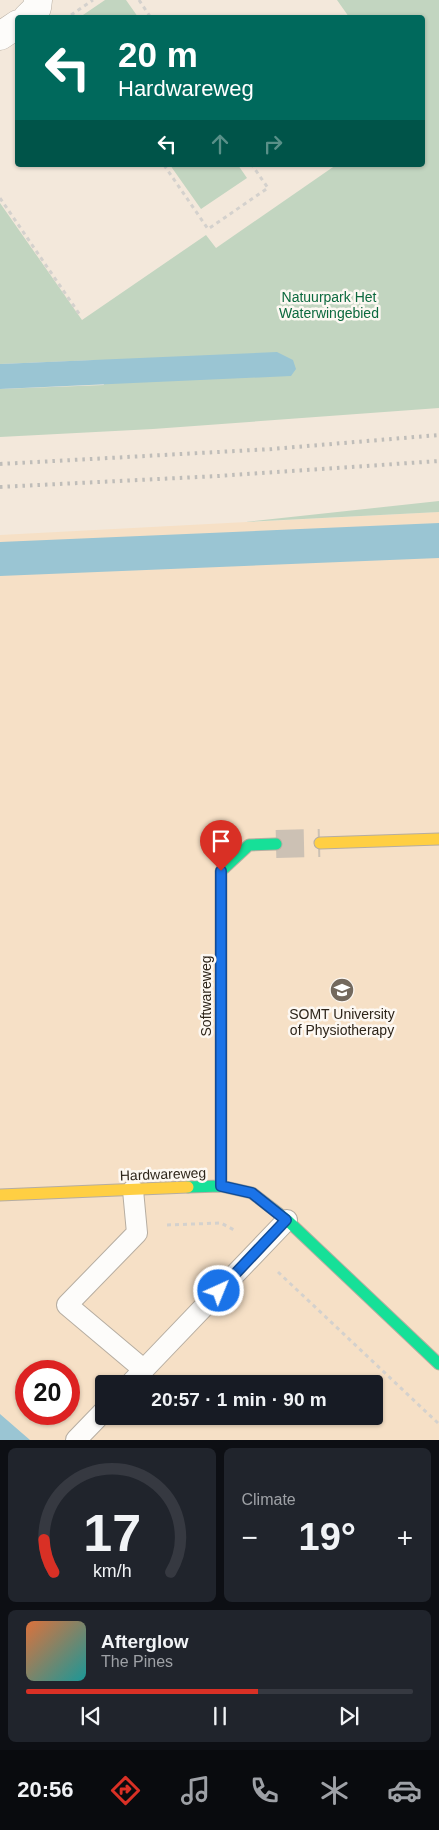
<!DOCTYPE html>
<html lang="en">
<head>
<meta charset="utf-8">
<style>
  :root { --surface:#171b24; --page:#20242c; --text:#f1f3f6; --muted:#9ea1a6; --line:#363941; --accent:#d93025 }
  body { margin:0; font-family:Arial,sans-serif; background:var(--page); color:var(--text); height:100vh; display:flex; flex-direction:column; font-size:19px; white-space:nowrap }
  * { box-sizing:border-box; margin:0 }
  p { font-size:16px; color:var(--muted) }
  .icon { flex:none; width:28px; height:28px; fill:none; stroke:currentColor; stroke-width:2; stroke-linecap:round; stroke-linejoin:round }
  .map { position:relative; height:1440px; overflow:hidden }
  .details { display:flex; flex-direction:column; gap:8px; padding:8px; background:#0d0f14; flex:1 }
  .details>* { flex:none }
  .guide { position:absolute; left:15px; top:15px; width:410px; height:152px; border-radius:5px; box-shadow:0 1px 4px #0004; background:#00695c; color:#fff; overflow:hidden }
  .speed { position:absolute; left:15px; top:1360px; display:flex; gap:10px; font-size:25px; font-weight:700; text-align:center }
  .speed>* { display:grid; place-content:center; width:65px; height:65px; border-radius:50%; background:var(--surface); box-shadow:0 1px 4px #0004; line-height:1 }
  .speed .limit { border:8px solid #d22; background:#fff; color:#111 }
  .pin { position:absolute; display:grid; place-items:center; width:42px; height:42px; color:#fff; margin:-51px -21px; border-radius:50% 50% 50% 0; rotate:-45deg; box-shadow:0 0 5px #0007 }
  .pin .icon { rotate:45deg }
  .me { position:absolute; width:55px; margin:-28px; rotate:44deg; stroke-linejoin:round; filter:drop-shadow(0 0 4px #0008) }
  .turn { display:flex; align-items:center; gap:18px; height:105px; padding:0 20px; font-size:22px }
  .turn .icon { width:65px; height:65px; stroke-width:2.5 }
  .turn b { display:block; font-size:35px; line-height:42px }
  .lanes { display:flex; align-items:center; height:48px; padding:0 20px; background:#0003; justify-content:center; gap:25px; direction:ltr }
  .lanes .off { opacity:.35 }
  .big { font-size:38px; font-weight:700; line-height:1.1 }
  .details .tile { flex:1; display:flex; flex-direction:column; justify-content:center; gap:8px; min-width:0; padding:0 18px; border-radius:8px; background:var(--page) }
  .details .dial { align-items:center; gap:0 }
  .dial svg { height:130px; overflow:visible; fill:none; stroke:var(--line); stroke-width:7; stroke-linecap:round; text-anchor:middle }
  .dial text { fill:var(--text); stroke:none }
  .song { display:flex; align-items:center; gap:15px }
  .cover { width:60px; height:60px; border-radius:8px; background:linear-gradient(135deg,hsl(20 70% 55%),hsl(180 70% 35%)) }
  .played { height:5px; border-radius:2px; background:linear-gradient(90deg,var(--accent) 60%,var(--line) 60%) }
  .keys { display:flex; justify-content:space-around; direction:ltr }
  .heat { display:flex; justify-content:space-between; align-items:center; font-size:28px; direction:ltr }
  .details .tiles { flex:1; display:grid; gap:8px; grid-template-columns:1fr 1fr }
  .tile:last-child { grid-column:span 2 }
  .trip { position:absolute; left:95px; top:1375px; width:288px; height:50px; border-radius:5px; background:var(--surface); box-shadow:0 1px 4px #0004; font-weight:700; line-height:50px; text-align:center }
  .tabs { display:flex; height:80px; justify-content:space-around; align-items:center; background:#090b0e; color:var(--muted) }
  .tabs .icon { width:35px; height:35px }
  .tabs .current { color:var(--accent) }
  .tabs b { font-size:22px; color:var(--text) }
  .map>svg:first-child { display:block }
  .built { fill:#f6e0c6; fill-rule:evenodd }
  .green { fill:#c2d5c0 }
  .water { fill:#9ac5d3 }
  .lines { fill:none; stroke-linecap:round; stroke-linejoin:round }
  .secondary-tunnel { stroke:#ccc1b4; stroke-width:28; stroke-dasharray:28 14; stroke-linecap:butt }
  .lane-casing { stroke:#b6ada1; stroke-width:22 }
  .street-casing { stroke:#b6ada1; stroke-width:29 }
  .fast-casing { stroke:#b6ada1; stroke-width:13 }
  .slow-casing { stroke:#b6ada1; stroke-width:13 }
  .path { stroke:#d4d1cd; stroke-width:3; stroke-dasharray:4 4; stroke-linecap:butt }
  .lane { stroke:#fdfcfa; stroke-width:20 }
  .street { stroke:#fdfcfa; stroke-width:28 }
  .fast { stroke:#16e098; stroke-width:11 }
  .slow { stroke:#ffcf43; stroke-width:11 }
  .rail { stroke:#bfbdb9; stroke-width:4; stroke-dasharray:2.5 5; stroke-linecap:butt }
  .route-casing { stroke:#114b97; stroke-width:12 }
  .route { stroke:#1a73e8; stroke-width:9 }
  .labels { text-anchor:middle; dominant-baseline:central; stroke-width:5; stroke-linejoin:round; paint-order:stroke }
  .park-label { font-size:14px; fill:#0c693e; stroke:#fdf8f2 }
  .street-label { font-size:14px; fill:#2e251a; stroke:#fdf8f2 }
  .poi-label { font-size:14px; fill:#2e251a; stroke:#fdf8f2 }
</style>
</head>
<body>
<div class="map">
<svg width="439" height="1440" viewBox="0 0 439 1440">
  <rect width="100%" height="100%" fill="#f3e8db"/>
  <path class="built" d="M439 512V1440H0V535ZM26 1371H69V1414H26ZM104 1384H374V1416H104Z"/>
  <path class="green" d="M105 0H126L138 17H80Z
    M337 0H439V408L153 429 0 437V389L104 385 96 360 0 364V203L82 320 206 235 216 248 336 165H422V18L349 17Z
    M170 165H238L247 178 201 209Z
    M439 501V512L245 522Z"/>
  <path class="water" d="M277 352 293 360 296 369 291 376 0 389V364Z
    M439 523V558L0 576V542Z
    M0 1414 30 1440H0Z"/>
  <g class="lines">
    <path class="secondary-tunnel" d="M276 844 320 843"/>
    <g class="lane-casing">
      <path id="lane" d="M133 1190 137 1233 67 1305 143 1369
        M130 1384 287 1220
        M76 1440 104 1411"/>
    </g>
    <g class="street-casing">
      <path id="street" d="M27 18 37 8 38 0
        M0 36 18 24"/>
    </g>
    <g class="fast-casing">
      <path id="fast" d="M221 1186V871L249 845 276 844
        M188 1187 221 1186 252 1193 287 1220 439 1364"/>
    </g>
    <g class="slow-casing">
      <path id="slow" d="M320 843 439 839
        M0 1195 188 1187"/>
    </g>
    <path class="path" d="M139 0 151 18
      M71 15 93 0
      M164 165 208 229 268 188 252 165
      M0 198 80 315
      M167 1225 221 1223 236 1231
      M278 1272 439 1424"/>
    <use href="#lane" class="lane"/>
    <use href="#street" class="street"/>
    <use href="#fast" class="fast"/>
    <use href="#slow" class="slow"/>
    <path class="rail" d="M0 464 272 449 439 435
      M0 487 218 476 439 461"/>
  </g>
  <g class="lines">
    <g class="route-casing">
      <path id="route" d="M219 1291 286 1220 252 1193 221 1186V871"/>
    </g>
    <use href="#route" class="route"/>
  </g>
  <defs>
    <g id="university-disc" transform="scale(1.25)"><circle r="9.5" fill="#73695e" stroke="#fdf8f2"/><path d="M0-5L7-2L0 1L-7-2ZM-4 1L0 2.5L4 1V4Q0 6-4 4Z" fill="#fff"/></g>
  </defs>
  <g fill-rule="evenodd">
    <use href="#university-disc" x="342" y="990"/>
  </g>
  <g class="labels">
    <g class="park-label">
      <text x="329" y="297">Natuurpark Het<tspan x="329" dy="16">Waterwingebied</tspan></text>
    </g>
    <g class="street-label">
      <text transform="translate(206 996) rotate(-90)">Softwareweg</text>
      <text transform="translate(163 1174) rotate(-2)">Hardwareweg</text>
    </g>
    <g class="poi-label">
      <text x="342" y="1014">SOMT University<tspan x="342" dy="16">of Physiotherapy</tspan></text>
    </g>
  </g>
</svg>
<div class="speed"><div class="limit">20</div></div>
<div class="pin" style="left:221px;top:871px;background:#d93025"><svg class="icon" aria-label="arrive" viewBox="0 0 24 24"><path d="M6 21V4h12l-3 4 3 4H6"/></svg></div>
<svg class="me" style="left:219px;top:1291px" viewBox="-20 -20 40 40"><circle r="17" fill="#1a73e8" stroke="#fff" stroke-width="3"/><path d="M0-11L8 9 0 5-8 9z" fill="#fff"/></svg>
<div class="trip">20:57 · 1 min · 90 m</div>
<div class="guide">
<div class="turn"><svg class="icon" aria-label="left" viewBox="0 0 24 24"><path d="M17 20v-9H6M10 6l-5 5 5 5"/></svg><div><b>20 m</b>Hardwareweg</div></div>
<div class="lanes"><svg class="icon" aria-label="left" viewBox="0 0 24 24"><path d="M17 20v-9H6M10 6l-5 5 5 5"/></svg><svg class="icon off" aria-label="ahead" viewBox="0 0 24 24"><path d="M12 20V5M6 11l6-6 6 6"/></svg><svg class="icon off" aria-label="right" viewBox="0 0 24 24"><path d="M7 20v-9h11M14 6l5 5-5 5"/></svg></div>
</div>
</div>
<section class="details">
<div class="tiles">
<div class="tile dial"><svg viewBox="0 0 100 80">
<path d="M14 69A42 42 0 1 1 86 69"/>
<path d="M14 69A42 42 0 0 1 8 49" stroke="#d93025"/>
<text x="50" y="56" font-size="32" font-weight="700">17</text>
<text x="50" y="72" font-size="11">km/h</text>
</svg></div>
<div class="tile"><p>Climate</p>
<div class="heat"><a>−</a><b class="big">19°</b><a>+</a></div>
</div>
<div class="tile">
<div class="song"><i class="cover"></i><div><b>Afterglow</b><p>The Pines</p></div></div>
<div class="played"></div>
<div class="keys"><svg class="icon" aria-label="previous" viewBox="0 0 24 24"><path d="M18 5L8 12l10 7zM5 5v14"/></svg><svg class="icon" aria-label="pause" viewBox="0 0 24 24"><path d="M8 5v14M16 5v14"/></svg><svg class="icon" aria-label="next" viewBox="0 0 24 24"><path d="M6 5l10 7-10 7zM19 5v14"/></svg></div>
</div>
</div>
</section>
<nav class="tabs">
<b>20:56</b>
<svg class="icon current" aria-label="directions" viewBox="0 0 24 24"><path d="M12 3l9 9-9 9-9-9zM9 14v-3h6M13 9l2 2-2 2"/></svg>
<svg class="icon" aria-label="music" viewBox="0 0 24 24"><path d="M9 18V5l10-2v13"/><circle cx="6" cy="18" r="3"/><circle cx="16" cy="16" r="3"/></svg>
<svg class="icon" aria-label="phone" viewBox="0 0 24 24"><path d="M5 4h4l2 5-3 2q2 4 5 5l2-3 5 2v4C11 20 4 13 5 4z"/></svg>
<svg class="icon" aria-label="climate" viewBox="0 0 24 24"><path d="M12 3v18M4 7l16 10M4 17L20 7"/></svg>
<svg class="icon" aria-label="car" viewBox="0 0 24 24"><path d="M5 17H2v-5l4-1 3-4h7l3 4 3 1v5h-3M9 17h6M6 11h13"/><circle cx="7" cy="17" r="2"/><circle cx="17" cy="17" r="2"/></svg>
</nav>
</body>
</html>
